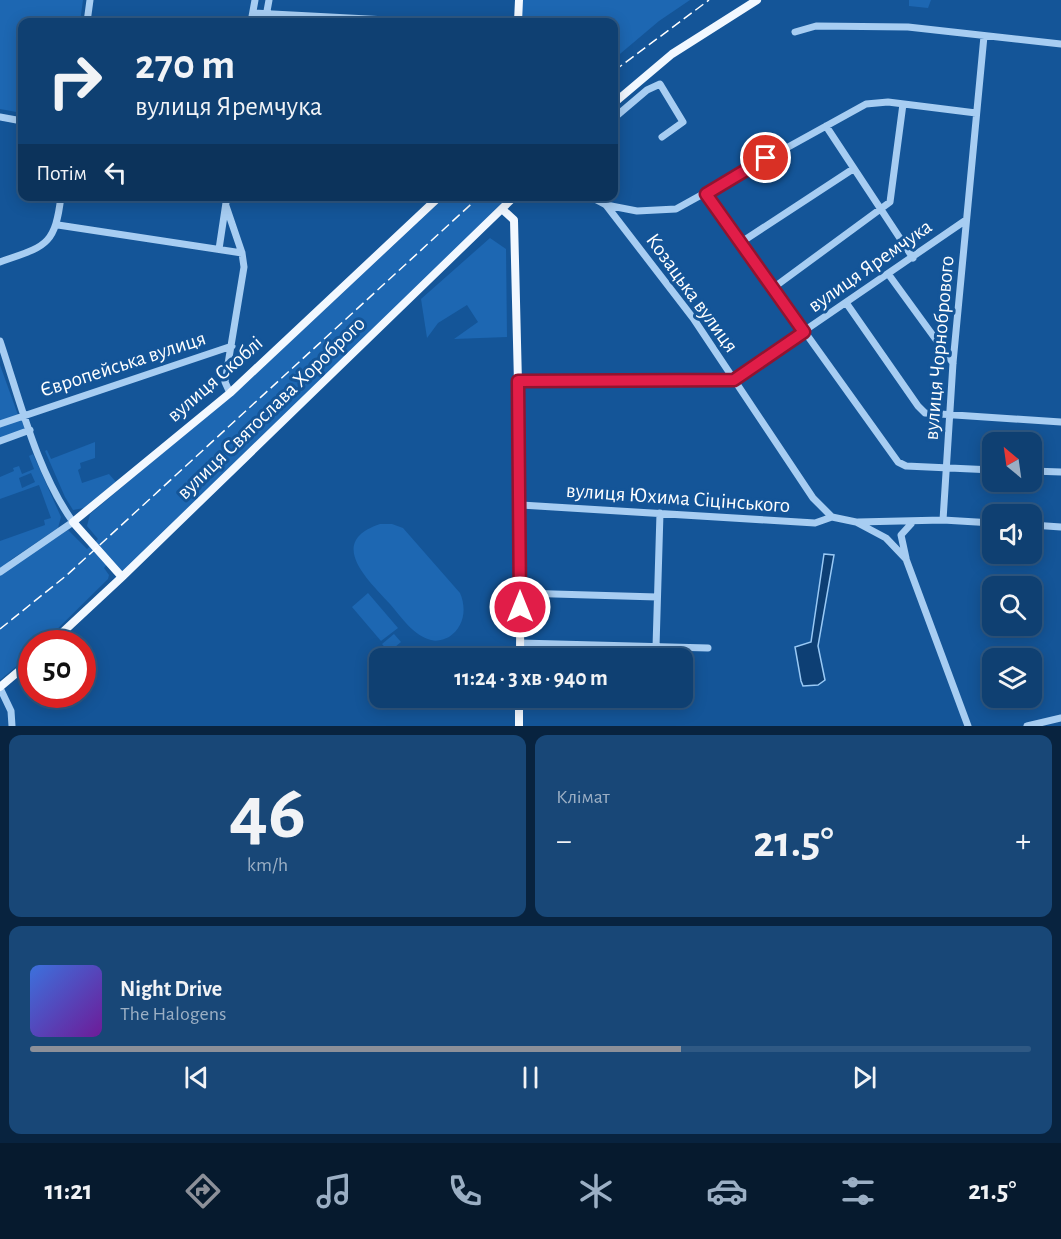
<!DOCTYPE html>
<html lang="uk">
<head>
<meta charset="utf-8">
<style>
  :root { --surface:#0f4072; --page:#184777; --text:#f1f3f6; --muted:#9bafc4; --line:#2f5984; --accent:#8c9099 }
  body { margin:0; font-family:"Alegreya Sans",sans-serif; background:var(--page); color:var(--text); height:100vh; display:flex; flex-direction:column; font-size:22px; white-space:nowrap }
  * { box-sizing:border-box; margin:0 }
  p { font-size:20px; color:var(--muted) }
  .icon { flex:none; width:33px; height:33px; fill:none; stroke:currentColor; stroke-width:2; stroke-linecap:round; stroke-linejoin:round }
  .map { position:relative; height:726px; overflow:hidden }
  .side { display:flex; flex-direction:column; gap:9px; padding:9px; background:#08233f; flex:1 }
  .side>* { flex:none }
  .guide { position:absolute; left:18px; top:18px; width:600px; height:183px; border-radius:12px; box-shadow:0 3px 15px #0003,0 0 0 2px var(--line); background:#0f4072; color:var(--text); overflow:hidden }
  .needle { width:39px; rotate:331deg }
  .controls { position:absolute; left:982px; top:432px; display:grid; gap:12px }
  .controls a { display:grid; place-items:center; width:60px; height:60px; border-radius:12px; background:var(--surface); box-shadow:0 3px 15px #0003,0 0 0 2px var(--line); font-size:30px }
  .speed { position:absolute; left:18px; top:630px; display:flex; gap:12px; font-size:30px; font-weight:700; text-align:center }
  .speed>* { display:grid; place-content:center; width:78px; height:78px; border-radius:50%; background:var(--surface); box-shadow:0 3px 15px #0003,0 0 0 2px var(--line); line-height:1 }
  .speed .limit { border:9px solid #d22; background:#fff; color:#111 }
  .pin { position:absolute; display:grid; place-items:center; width:51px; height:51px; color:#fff; margin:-26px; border:3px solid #fff; border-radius:50%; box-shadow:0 2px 6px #0007 }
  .me { position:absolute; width:66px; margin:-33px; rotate:0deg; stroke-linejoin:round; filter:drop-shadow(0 0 4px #0008) }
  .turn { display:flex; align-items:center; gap:21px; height:126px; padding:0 18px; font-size:27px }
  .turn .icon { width:78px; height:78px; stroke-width:2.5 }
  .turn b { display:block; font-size:42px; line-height:51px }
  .then { display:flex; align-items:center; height:57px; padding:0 18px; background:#0003; gap:12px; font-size:22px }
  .big { font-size:45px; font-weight:700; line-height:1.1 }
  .side .card { flex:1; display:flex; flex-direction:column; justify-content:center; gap:9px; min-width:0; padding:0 21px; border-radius:12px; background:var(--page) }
  .side .dial { align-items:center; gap:0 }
  .dial b { font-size:78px; line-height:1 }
  .song { display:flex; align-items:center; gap:18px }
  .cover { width:72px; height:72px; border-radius:9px; background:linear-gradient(135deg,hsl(220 70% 55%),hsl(280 70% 35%)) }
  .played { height:6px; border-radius:3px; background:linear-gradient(90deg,var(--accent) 65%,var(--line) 65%) }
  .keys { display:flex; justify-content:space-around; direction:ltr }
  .heat { display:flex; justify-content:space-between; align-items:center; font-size:33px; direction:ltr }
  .side .tiles { flex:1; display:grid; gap:9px; grid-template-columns:1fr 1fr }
  .card:last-child { grid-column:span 2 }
  .trip { position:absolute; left:369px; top:648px; width:324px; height:60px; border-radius:12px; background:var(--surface); box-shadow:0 3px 15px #0003,0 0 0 2px var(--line); font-weight:700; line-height:60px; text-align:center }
  .tabs { display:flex; height:96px; justify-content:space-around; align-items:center; background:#061a2e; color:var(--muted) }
  .tabs .icon { width:42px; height:42px }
  .tabs .selected { color:var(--accent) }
  .tabs b { font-size:27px; color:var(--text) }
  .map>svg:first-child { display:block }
  .green { fill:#1d67b2; fill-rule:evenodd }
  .water { fill:#0d3f74; stroke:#99c9f5; stroke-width:1.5 }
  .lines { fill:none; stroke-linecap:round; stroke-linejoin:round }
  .minor { stroke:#a7cdf2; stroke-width:7 }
  .major { stroke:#f2f8ff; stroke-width:8 }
  .rail { stroke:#fff; stroke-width:1.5; stroke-dasharray:10 4.5; stroke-linecap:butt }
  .route-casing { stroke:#92132f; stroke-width:15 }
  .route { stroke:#e11d48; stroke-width:10 }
  .labels { text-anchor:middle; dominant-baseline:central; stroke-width:6; stroke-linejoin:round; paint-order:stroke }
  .street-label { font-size:21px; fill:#fff; stroke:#145598 }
</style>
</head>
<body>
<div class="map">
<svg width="1061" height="726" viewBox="0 0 1061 726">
  <rect width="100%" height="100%" fill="#145598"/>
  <path class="green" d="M0 0H83L80 22H22V113L0 109Z
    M522 0H690L659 21 614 59V22H522Z
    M909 0H931L928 8 909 6Z
    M445 197H512L123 574 110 561 104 568 109 575 108 579 43 643 32 644 31 654 0 680V541L45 525 44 520 51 518 39 485 0 499V477L14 471 13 468 19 466 22 474 34 469 29 456 33 454 61 517 58 528 9 561 11 565 68 530 87 549 98 539 87 526 90 514 246 383ZM31 473 35 482 22 488 19 478Z
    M490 238 506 249 507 337 454 339 478 322 467 305 438 323 427 338 421 299Z
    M0 365 18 415 0 421Z
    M21 419 25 430 0 439V426Z
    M95 442V458L80 463 81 468 78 470 82 483 109 474 116 482 84 508 73 510 65 497 45 451 47 450 51 459Z
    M380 524H392L403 528 460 593C467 609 464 627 449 637 444 639 438 642 431 640 414 636 401 617 390 604 368 580 326 542 380 524Z
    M368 593 398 628 381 641 352 607Z
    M394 634 401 642 389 652 382 644Z"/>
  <path class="water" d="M824 554 834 555 818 646 825 680 818 685 803 686 801 681 795 647 811 642Z"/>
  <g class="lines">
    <path class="minor" d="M253 13 425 22
      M87 22 90 0
      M251 22 255 0
      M265 22 269 0
      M795 32 816 26 908 27 1061 44
      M0 117 22 121
      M614 118 647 90 660 84 683 122 662 137
      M826 126 913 258
      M706 194 898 462 906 466 993 470
      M589 196 606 205 693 318 813 498 832 517 856 522 886 538 906 559 968 726
      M606 205 637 211 676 209 866 104 888 102 976 113
      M226 206 242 253 244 267 225 382 230 393
      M58 225 242 253
      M740 243 853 169
      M219 249 227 196
      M0 262C45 246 55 247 61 196
      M889 275 953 363
      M773 288 890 202 903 104
      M847 304 918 406 925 413 1061 422
      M0 341C20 400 36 470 73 522L0 572
      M518 381 734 379 966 220
      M0 424 232 346
      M0 441 30 430
      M1032 471 1061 472
      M521 505 815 523 832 517
      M943 520 953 363 984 36
      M858 522 943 520 993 523
      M1032 525 1061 527
      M906 558 901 535 911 524
      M520 593 657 597
      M520 643 708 648
      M656 647 660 513
      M0 688 11 711 12 726
      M1027 726 1061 718"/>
    <path class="major" d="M518 22 519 0
      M614 103 672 54 757 0
      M502 209 514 220 521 505 520 658
      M122 577 73 522 230 393 440 196
      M50 644 122 577 515 196
      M0 687 32 660
      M519 726V698"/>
    <path class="rail" d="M614 71 709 0
      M0 629 67 575 480 196"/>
  </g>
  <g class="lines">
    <g class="route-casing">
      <path id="route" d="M520 607 518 381 734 380 804 332 706 194 766 158"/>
    </g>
    <use href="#route" class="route"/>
  </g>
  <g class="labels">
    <g class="street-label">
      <text transform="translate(870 266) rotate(-35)">вулиця Яремчука</text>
      <text transform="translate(692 293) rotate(54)">Козацька вулиця</text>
      <text transform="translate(939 348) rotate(-85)">вулиця Чорнобрового</text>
      <text transform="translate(123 364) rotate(-18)">Європейська вулиця</text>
      <text transform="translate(215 379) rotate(-41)">вулиця Скоблі</text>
      <text transform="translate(271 408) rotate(-44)">вулиця Святослава Хороброго</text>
      <text transform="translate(678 498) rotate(4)">вулиця Юхима Сіцінського</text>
    </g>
  </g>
</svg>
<div class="controls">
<a><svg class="needle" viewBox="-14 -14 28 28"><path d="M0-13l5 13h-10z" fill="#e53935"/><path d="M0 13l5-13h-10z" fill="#9bafc4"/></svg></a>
<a><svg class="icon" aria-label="sound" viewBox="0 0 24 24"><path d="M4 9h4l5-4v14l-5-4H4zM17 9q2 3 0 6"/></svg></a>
<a><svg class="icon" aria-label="search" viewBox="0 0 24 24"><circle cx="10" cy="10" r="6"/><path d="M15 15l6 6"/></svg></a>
<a><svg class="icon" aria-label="layers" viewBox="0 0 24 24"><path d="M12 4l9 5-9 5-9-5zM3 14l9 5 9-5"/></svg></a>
</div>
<div class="speed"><div class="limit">50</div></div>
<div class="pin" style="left:766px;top:158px;background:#d93025"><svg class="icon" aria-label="arrive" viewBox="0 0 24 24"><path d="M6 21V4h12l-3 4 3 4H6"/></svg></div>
<svg class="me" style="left:520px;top:607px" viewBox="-20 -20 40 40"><circle r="17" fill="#e11d48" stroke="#fff" stroke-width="3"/><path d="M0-11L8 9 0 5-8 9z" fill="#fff"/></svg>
<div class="trip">11:24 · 3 хв · 940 m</div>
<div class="guide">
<div class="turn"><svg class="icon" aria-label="right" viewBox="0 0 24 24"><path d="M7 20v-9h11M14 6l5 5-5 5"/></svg><div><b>270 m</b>вулиця Яремчука</div></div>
<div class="then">Потім<svg class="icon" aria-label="left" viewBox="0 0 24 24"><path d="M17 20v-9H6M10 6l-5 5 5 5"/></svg></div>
</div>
</div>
<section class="side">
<div class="tiles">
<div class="card dial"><b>46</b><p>km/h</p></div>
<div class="card"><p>Клімат</p>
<div class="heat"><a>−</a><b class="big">21.5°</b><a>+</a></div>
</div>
<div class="card">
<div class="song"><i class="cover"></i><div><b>Night Drive</b><p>The Halogens</p></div></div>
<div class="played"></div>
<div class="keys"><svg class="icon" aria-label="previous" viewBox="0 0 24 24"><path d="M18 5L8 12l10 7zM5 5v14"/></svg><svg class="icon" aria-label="pause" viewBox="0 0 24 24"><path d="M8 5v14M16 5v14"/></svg><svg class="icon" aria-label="next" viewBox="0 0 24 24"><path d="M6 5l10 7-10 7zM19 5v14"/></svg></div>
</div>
</div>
</section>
<nav class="tabs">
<b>11:21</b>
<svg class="icon selected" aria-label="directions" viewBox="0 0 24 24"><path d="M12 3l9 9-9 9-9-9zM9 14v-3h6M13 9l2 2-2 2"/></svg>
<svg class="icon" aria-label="music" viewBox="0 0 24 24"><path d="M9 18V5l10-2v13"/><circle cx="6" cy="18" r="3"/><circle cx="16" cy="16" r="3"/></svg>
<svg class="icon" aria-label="phone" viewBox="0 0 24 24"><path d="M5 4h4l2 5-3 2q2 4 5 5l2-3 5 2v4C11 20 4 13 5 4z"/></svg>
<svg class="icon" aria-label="climate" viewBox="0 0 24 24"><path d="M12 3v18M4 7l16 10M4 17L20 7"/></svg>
<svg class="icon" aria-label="car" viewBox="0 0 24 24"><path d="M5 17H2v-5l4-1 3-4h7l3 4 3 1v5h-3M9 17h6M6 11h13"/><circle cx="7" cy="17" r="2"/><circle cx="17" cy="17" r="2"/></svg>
<svg class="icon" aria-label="filters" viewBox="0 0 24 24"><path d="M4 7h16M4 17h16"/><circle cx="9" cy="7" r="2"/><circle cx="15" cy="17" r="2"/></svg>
<b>21.5°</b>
</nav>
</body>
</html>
